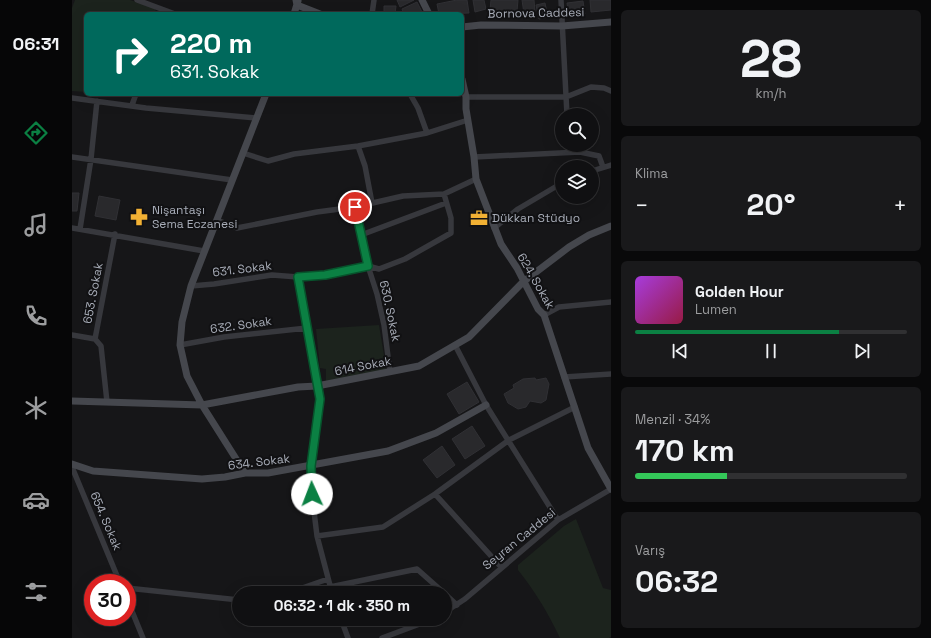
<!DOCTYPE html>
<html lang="tr">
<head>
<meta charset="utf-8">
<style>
  :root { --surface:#101012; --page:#19191b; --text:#f1f3f6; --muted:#9c9d9f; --line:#303032; --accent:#0b8043 }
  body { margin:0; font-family:"Space Grotesk",sans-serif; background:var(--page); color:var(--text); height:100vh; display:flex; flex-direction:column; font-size:15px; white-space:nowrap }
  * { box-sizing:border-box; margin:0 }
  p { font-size:13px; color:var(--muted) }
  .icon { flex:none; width:22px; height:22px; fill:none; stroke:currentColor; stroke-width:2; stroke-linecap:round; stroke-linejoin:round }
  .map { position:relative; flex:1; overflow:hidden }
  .details { display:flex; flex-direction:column; gap:10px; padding:10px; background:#09090a; width:320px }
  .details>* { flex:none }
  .hud { position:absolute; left:12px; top:12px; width:380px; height:84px; border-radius:6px; box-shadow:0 4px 16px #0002,0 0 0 1px var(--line); background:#00695c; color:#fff; overflow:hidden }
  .controls { position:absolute; left:483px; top:108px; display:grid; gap:8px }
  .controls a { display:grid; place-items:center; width:44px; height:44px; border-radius:50%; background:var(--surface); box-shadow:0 4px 16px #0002,0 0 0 1px var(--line); font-size:20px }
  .speed { position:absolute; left:12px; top:574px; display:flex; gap:8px; font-size:20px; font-weight:700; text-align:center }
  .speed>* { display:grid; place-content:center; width:52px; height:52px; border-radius:50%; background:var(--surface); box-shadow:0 4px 16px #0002,0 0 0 1px var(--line); line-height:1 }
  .speed .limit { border:6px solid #d22; background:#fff; color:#111 }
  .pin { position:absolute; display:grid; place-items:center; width:34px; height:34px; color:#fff; margin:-17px; border:2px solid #fff; border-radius:50%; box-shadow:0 1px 4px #0007 }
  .me { position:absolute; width:44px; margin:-22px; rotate:358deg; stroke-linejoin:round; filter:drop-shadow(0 0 3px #0008) }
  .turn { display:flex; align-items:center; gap:14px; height:84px; padding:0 20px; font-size:18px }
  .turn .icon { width:52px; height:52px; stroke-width:2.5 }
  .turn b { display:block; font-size:28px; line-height:34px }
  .big { font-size:30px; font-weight:700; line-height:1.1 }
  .details .tile { flex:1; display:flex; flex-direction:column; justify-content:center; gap:6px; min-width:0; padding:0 14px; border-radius:6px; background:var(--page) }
  .details .dial { align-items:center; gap:0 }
  .dial b { font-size:52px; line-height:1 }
  .song { display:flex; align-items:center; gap:12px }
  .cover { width:48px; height:48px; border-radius:6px; background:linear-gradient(135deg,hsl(280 70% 55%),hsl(340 70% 35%)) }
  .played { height:4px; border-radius:2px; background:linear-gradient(90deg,var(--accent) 75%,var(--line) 75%) }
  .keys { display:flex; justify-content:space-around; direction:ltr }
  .heat { display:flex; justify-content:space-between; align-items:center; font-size:22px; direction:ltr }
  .charge { height:6px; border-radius:3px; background:linear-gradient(90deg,#34c759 34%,var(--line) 0) }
  .trip { position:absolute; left:160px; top:586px; width:220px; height:40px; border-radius:20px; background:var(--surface); box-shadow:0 4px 16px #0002,0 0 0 1px var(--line); font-weight:700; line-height:40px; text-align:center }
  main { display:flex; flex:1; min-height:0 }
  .dock { display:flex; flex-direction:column; width:72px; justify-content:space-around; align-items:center; background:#060607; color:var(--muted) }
  .dock .icon { width:28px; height:28px }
  .dock .current { color:var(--accent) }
  .dock b { font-size:18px; color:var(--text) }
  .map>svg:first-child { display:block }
  .green { fill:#1c231d }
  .building { fill:#29292c; stroke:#303034 }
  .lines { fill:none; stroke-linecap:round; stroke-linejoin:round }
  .street { stroke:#37383d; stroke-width:5.5 }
  .secondary { stroke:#45474d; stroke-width:7 }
  .route-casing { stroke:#07532c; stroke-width:10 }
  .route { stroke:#0b8043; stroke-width:7 }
  .labels { text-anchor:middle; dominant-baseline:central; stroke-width:4; stroke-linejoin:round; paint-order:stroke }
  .street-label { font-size:12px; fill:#a8adb8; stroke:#111113 }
  .poi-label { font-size:12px; fill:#a8adb8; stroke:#111113; text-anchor:start }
</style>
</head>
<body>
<main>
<nav class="dock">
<b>06:31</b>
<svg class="icon current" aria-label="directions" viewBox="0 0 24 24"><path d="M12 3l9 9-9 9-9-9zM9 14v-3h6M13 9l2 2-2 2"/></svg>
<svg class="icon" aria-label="music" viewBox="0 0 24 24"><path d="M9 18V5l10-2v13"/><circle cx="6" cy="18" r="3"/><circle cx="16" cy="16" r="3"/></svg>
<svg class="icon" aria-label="phone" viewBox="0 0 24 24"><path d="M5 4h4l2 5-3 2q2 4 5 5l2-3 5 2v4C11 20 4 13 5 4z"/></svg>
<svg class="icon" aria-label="climate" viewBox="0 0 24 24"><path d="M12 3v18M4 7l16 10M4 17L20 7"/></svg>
<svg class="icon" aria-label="car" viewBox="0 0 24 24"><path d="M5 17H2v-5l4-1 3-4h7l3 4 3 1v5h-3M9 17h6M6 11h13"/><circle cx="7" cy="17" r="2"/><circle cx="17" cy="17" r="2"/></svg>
<svg class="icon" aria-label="filters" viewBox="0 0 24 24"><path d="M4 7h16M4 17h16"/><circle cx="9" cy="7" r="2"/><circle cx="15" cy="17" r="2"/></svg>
</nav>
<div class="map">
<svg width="539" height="638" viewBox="0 0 539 638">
  <rect width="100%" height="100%" fill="#161618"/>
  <path class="green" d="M3 0H58L83 8 84 13 14 14V92L0 91V8Z
    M307 325 314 368 312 371 254 381V369L248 368 244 329Z
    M504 519 531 588 539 590V637L537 638H488C476 613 463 591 446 570V565L492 526Z"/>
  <path class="building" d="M325 0H342L328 7Z
    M385 0H395L397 13 367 14 365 4Z
    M401 0H412L414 9 403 12Z
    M419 0H446L445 11 418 10Z
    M450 0H462L463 12 452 14Z
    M518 0H539V10L519 12Z
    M511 1 513 14 497 17 495 3Z
    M345 2 350 12 346 14H332L330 9Z
    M473 3 476 17 467 19 464 5Z
    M312 6H324L323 14H312Z
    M0 193H7L5 211H0Z
    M27 196 48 200 44 220 23 216Z
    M463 378 464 380 474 378 477 384 474 400 469 403 458 401 454 407 446 409 436 403 432 394 442 388 441 385 451 379Z
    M395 382 407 402 387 414 375 394Z
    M400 426 413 446 393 459 380 439Z
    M370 446 383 465 365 478 351 460Z"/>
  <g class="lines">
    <path class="street" d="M65 0 103 14
      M489 0 495 115
      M300 14 302 0
      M338 94 346 108 355 133
      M394 97H494L519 87 532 88 539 91
      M0 98 74 108 185 118
      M60 105 64 94
      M286 146 293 166 300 203
      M171 153 196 161 222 154 286 146 355 133 396 120
      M0 157 160 180
      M402 157 508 152 527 156 531 167
      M520 171 539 165
      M283 207 296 266 305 294 312 325 318 372
      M145 220 165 228 245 212 283 207 331 196 372 194
      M0 228 132 251
      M422 228 446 209 490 183
      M8 229 19 159 25 101
      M289 235 374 203
      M226 277 248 399 239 466 241 503 245 536 260 593
      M119 286 142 284 200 275 226 277 253 275 296 266 307 269 333 259 379 233V218L372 194 404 179
      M472 315 487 307 539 302
      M0 335 23 339
      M108 345 152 337 235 328
      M383 345 414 405 486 520
      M492 377 539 374
      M35 402 29 346 23 339 43 234
      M0 467 48 583
      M363 494 429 567
      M245 536 311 527 363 494 437 440 503 407
      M258 587 345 569 372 593
      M55 588 167 600
      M216 593 256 579
      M373 594 385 605
      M55 599 71 638
      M373 612 393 599 486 520 539 489
      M269 619 276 638
      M310 638 361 619"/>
    <path class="secondary" d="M224 0 225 5 248 14
      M350 0 357 14
      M222 14 226 1
      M390 27 409 25 490 26 539 22
      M390 79 394 97V109L402 157 404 179 429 244 445 268 466 309 472 315 516 448 539 489
      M0 401 130 405 226 387 245 386 347 366 397 337 451 282 497 247 517 235 539 226
      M0 464 21 471 130 479 153 477 173 473H196L316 451 364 433 414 405
      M173 473 130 405 115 376 108 345 110 322 119 286 194 94"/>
  </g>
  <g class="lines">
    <g class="route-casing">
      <path id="route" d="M240 494 239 466 248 399 226 277 253 275 296 266 283 207"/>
    </g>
    <use href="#route" class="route"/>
  </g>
  <defs>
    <g id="pharmacy-bare" transform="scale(1.38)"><path d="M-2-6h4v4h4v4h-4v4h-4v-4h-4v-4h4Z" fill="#f2b134" stroke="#111113" stroke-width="2.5" paint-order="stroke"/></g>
    <g id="office-bare" transform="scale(1.38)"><path d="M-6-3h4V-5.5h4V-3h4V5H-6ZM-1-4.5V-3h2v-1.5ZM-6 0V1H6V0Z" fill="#f2b134" stroke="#111113" stroke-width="2.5" paint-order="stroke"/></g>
  </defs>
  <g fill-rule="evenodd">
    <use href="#pharmacy-bare" x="67" y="217"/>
    <use href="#office-bare" x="407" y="218"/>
  </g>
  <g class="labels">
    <g class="street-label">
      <text transform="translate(464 13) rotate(-1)">Bornova Caddesi</text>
      <text transform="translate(170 269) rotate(-7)">631. Sokak</text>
      <text transform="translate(464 281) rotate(60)">624. Sokak</text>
      <text transform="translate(21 293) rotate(-79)">653. Sokak</text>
      <text transform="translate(318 311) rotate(78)">630. Sokak</text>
      <text transform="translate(169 325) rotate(-8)">632. Sokak</text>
      <text transform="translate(291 366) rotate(-11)">614 Sokak</text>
      <text transform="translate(187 462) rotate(-7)">634. Sokak</text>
      <text transform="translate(34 521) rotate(67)">654. Sokak</text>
      <text transform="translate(447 539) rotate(-39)">Seyran Caddesi</text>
    </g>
    <g class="poi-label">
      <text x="80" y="210">Nişantaşı<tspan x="80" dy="14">Sema Eczanesi</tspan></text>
      <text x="420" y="218">Dükkan Stüdyo</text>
    </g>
  </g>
</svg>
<div class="controls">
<a><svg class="icon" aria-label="search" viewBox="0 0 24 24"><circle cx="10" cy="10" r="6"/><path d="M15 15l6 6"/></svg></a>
<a><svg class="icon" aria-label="layers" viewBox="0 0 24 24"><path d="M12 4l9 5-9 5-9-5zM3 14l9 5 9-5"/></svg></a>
</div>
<div class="speed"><div class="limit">30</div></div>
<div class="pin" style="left:283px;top:207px;background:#d93025"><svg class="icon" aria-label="arrive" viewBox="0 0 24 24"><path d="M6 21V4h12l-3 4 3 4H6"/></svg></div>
<svg class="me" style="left:240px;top:494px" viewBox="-20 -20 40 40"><circle r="19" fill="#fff"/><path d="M0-13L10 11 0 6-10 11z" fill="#0b8043"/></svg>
<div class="trip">06:32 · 1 dk · 350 m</div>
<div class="hud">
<div class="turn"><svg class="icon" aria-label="right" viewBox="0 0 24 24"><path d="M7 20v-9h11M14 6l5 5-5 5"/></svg><div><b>220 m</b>631. Sokak</div></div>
</div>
</div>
<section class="details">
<div class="tile dial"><b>28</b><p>km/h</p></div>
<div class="tile"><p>Klima</p>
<div class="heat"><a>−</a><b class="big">20°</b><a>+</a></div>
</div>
<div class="tile">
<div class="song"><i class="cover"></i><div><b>Golden Hour</b><p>Lumen</p></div></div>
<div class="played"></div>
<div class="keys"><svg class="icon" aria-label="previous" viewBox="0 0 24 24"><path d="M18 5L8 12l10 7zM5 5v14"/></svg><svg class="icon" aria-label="pause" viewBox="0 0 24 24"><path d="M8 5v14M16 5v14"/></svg><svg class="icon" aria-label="next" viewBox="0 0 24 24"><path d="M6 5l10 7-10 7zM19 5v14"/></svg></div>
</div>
<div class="tile"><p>Menzil · 34%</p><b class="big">170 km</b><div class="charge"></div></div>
<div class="tile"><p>Varış</p><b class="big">06:32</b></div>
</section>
</main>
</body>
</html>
